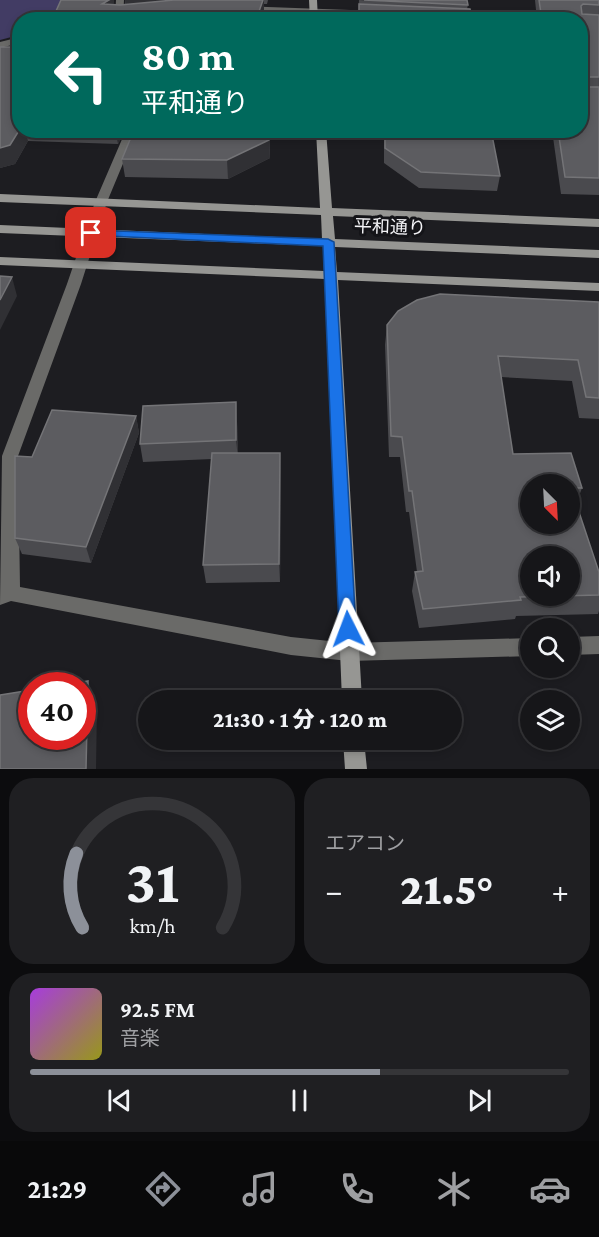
<!DOCTYPE html>
<html lang="ja">
<head>
<meta charset="utf-8">
<style>
  :root { --surface:#161619; --page:#1f1f22; --text:#f1f3f6; --muted:#9e9fa2; --line:#353538; --accent:#8c9099 }
  body { margin:0; font-family:"Crimson Pro","Noto Sans JP",serif; background:var(--page); color:var(--text); height:100vh; display:flex; flex-direction:column; font-size:22px; white-space:nowrap }
  * { box-sizing:border-box; margin:0 }
  p { font-size:20px; color:var(--muted) }
  .icon { flex:none; width:33px; height:33px; fill:none; stroke:currentColor; stroke-width:2; stroke-linecap:round; stroke-linejoin:round }
  .map { position:relative; height:769px; overflow:hidden }
  .details { display:flex; flex-direction:column; gap:9px; padding:9px; background:#0c0c0e; flex:1 }
  .details>* { flex:none }
  .hud { position:absolute; left:12px; top:12px; width:576px; height:126px; border-radius:24px; box-shadow:0 3px 9px #0003,0 0 0 2px var(--line); background:#00695c; color:#fff; overflow:hidden }
  .needle { width:39px; rotate:156deg }
  .fabs { position:absolute; left:520px; top:474px; display:grid; gap:12px }
  .fabs a { display:grid; place-items:center; width:60px; height:60px; border-radius:50%; background:var(--surface); box-shadow:0 3px 9px #0003,0 0 0 2px var(--line); font-size:30px }
  .speed { position:absolute; left:18px; top:672px; display:flex; gap:12px; font-size:30px; font-weight:700; text-align:center }
  .speed>* { display:grid; place-content:center; width:78px; height:78px; border-radius:50%; background:var(--surface); box-shadow:0 3px 9px #0003,0 0 0 2px var(--line); line-height:1 }
  .speed .limit { border:9px solid #d22; background:#fff; color:#111 }
  .pin { position:absolute; display:grid; place-items:center; width:51px; height:51px; color:#fff; margin:-26px; border-radius:12px; box-shadow:0 3px 9px #0006 }
  .me { position:absolute; width:66px; margin:-33px; rotate:357deg; stroke-linejoin:round; filter:drop-shadow(0 0 4px #0008) }
  .turn { display:flex; align-items:center; gap:21px; height:126px; padding:0 30px; font-size:27px }
  .turn .icon { width:78px; height:78px; stroke-width:2.5 }
  .turn b { display:block; font-size:42px; line-height:51px }
  .big { font-size:45px; font-weight:800; line-height:1.1 }
  .details .widget { flex:1; display:flex; flex-direction:column; justify-content:center; gap:9px; min-width:0; padding:0 21px; border-radius:24px; background:var(--page) }
  .details .dial { align-items:center; gap:0 }
  .dial svg { height:156px; overflow:visible; fill:none; stroke:var(--line); stroke-width:7; stroke-linecap:round; text-anchor:middle }
  .dial text { fill:var(--text); stroke:none }
  .song { display:flex; align-items:center; gap:18px }
  .cover { width:72px; height:72px; border-radius:9px; background:linear-gradient(135deg,hsl(280 70% 55%),hsl(60 70% 35%)) }
  .played { height:6px; border-radius:3px; background:linear-gradient(90deg,var(--accent) 65%,var(--line) 65%) }
  .keys { display:flex; justify-content:space-around; direction:ltr }
  .heat { display:flex; justify-content:space-between; align-items:center; font-size:33px; direction:ltr }
  .details .tiles { flex:1; display:grid; gap:9px; grid-template-columns:1fr 1fr }
  .widget:last-child { grid-column:span 2 }
  .trip { position:absolute; left:138px; top:690px; width:324px; height:60px; border-radius:30px; background:var(--surface); box-shadow:0 3px 9px #0003,0 0 0 2px var(--line); font-weight:800; line-height:60px; text-align:center }
  .tabs { display:flex; height:96px; justify-content:space-around; align-items:center; background:#09090a; color:var(--muted) }
  .tabs .icon { width:42px; height:42px }
  .tabs .active { color:var(--accent) }
  .tabs b { font-size:27px; color:var(--text) }
  .map>svg:first-child { display:block }
  .green { fill:#423c64 }
  .lines { fill:none; stroke-linecap:round; stroke-linejoin:round }
  .street { fill:#6a6a68; fill-rule:evenodd }
  .secondary { fill:#969693; fill-rule:evenodd }
  .wall { fill:#4a4a4e }
  .shaded-wall { fill:#303034 }
  .building { fill:#5c5c60; stroke:#747477; stroke-width:1.5; fill-rule:evenodd }
  .route { fill:#1a73e8; stroke:#114b97; stroke-width:1.5 }
  .labels { text-anchor:middle; dominant-baseline:central; stroke-width:6; stroke-linejoin:round; paint-order:stroke }
  .street-label { font-size:18px; fill:#f3f3f6; stroke:#141418 }
</style>
</head>
<body>
<div class="map">
<svg width="599" height="769" viewBox="0 0 599 769">
  <rect width="100%" height="100%" fill="#1d1d21"/>
  <path class="green" d="M0 0H113L84 19 20 20 19 35 0 40Z"/>
  <g class="lines">
    <path class="street" d="M116 0H124L123 17 126 20 115 18Z
      M243 6 378 11 382 14 378 17 246 11 242 8Z
      M453 15 488 17 492 20H450V16Z
      M20 37V43L0 48V42Z
      M126 130H137L107 202 81 284 18 456 20 587 291 637 349 643 531 638V656L349 661 291 655 11 601 0 605 2 456 67 284 95 202Z
      M599 636V654L570 655V637Z"/>
    <path class="secondary" d="M309 0H317L318 20H310Z
      M316 130H326L332 208 599 219V227L333 216 335 239 599 250V258L335 247 337 272 599 283V291L338 280 362 700H342L325 279 0 265V257L324 271 323 246 0 233V225L322 239 321 215 0 202V194L320 208Z
      M343 740H364L367 769H345Z"/>
  </g>
  <path class="wall" d="M114 0 113 5H125V0H268L267 4H264V13L52 20Z
    M359 0 468 5 467 9 472 20H358Z
    M535 0H599V195L561 194 552 130H580V20H537Z
    M0 47 20 130H125L118 144 28 141 15 164 0 168Z
    M131 130H269L270 158 228 179 125 177 122 159 132 135Z
    M384 130H491L500 176 497 191 419 188 384 163Z
    M599 302V419L579 418 572 381 501 377 513 454 582 488 576 504 599 572V611L598 614 516 616 515 619 419 628 412 591 415 572H417L409 512H406L400 457H389L385 345 387 325Z
    M136 416 139 433 91 563 22 554 15 538Z
    M237 421 238 453 281 472 280 582 206 583 203 565 212 459 143 462 140 444Z"/>
  <path class="shaded-wall" d="M109 0H114L113 15 102 4Z
    M125 0H193L126 12Z
    M263 0H264V13L262 20H256Z
    M20 129V130H25L28 141 15 164 0 168V148Z
    M115 130H125L118 144Z
    M269 140 270 158 228 179 227 160Z
    M12 277 17 296 0 330V300Z
    M236 402 237 421 238 458 236 440Z
    M136 416 139 433 91 563 86 547Z
    M280 453 281 472 280 582 279 564Z
    M88 681 97 706 96 769H86Z"/>
  <path class="building" d="M61 0H109L102 4 120 5 174 0H263L256 20H52Z
    M364 0H467L468 5Z
    M539 0H599V5L583 4 581 6 582 14 599 15V77H584L582 79V87H599V178L565 177 558 130H580V20H542Z
    M359 4 470 9 472 20H359Z
    M0 47H20V129L10 145 0 148Z
    M134 130H269V140L227 160 122 159Z
    M385 130H491L500 176 421 172 385 148Z
    M0 276 12 277 0 300Z
    M440 294 599 302V398L586 397 578 360 498 356 513 454 571 453 582 488H571L599 572V595L520 597 521 600 423 609 415 572 423 571 412 491H409L402 437 391 436 387 325 398 311 417 300ZM531 484H570V524H531ZM531 556H570V596H531Z
    M236 402V440L140 444 143 406Z
    M52 410 136 416 86 547 15 538V456L32 457Z
    M212 453H280L279 564 203 565Z
    M88 681 86 769H0V695L32 690V736H82V686H61Z"/>
  <path class="route" d="M91 230 328 239 334 242 356 629 354 635 348 637 341 635 339 629 323 246 87 235V231Z"/>
  <g class="labels">
    <g class="street-label">
      <text transform="translate(390 227) rotate(2)">平和通り</text>
    </g>
  </g>
</svg>
<div class="fabs">
<a><svg class="needle" viewBox="-14 -14 28 28"><path d="M0-13l5 13h-10z" fill="#e53935"/><path d="M0 13l5-13h-10z" fill="#9e9fa2"/></svg></a>
<a><svg class="icon" aria-label="sound" viewBox="0 0 24 24"><path d="M4 9h4l5-4v14l-5-4H4zM17 9q2 3 0 6"/></svg></a>
<a><svg class="icon" aria-label="search" viewBox="0 0 24 24"><circle cx="10" cy="10" r="6"/><path d="M15 15l6 6"/></svg></a>
<a><svg class="icon" aria-label="layers" viewBox="0 0 24 24"><path d="M12 4l9 5-9 5-9-5zM3 14l9 5 9-5"/></svg></a>
</div>
<div class="speed"><div class="limit">40</div></div>
<div class="pin" style="left:91px;top:233px;background:#d93025"><svg class="icon" aria-label="arrive" viewBox="0 0 24 24"><path d="M6 21V4h12l-3 4 3 4H6"/></svg></div>
<svg class="me" style="left:348px;top:629px" viewBox="-20 -20 40 40"><path d="M0-17L14 15 0 8-14 15z" fill="#1a73e8" stroke="#fff" stroke-width="4"/></svg>
<div class="trip">21:30 · 1 分 · 120 m</div>
<div class="hud">
<div class="turn"><svg class="icon" aria-label="left" viewBox="0 0 24 24"><path d="M17 20v-9H6M10 6l-5 5 5 5"/></svg><div><b>80 m</b>平和通り</div></div>
</div>
</div>
<section class="details">
<div class="tiles">
<div class="widget dial"><svg viewBox="0 0 100 80">
<path d="M14 69A42 42 0 1 1 86 69"/>
<path d="M14 69A42 42 0 0 1 11 31" stroke="#8c9099"/>
<text x="50" y="56" font-size="32" font-weight="700">31</text>
<text x="50" y="72" font-size="11">km/h</text>
</svg></div>
<div class="widget"><p>エアコン</p>
<div class="heat"><a>−</a><b class="big">21.5°</b><a>+</a></div>
</div>
<div class="widget">
<div class="song"><i class="cover"></i><div><b>92.5 FM</b><p>音楽</p></div></div>
<div class="played"></div>
<div class="keys"><svg class="icon" aria-label="previous" viewBox="0 0 24 24"><path d="M18 5L8 12l10 7zM5 5v14"/></svg><svg class="icon" aria-label="pause" viewBox="0 0 24 24"><path d="M8 5v14M16 5v14"/></svg><svg class="icon" aria-label="next" viewBox="0 0 24 24"><path d="M6 5l10 7-10 7zM19 5v14"/></svg></div>
</div>
</div>
</section>
<nav class="tabs">
<b>21:29</b>
<svg class="icon active" aria-label="directions" viewBox="0 0 24 24"><path d="M12 3l9 9-9 9-9-9zM9 14v-3h6M13 9l2 2-2 2"/></svg>
<svg class="icon" aria-label="music" viewBox="0 0 24 24"><path d="M9 18V5l10-2v13"/><circle cx="6" cy="18" r="3"/><circle cx="16" cy="16" r="3"/></svg>
<svg class="icon" aria-label="phone" viewBox="0 0 24 24"><path d="M5 4h4l2 5-3 2q2 4 5 5l2-3 5 2v4C11 20 4 13 5 4z"/></svg>
<svg class="icon" aria-label="climate" viewBox="0 0 24 24"><path d="M12 3v18M4 7l16 10M4 17L20 7"/></svg>
<svg class="icon" aria-label="car" viewBox="0 0 24 24"><path d="M5 17H2v-5l4-1 3-4h7l3 4 3 1v5h-3M9 17h6M6 11h13"/><circle cx="7" cy="17" r="2"/><circle cx="17" cy="17" r="2"/></svg>
</nav>
</body>
</html>
